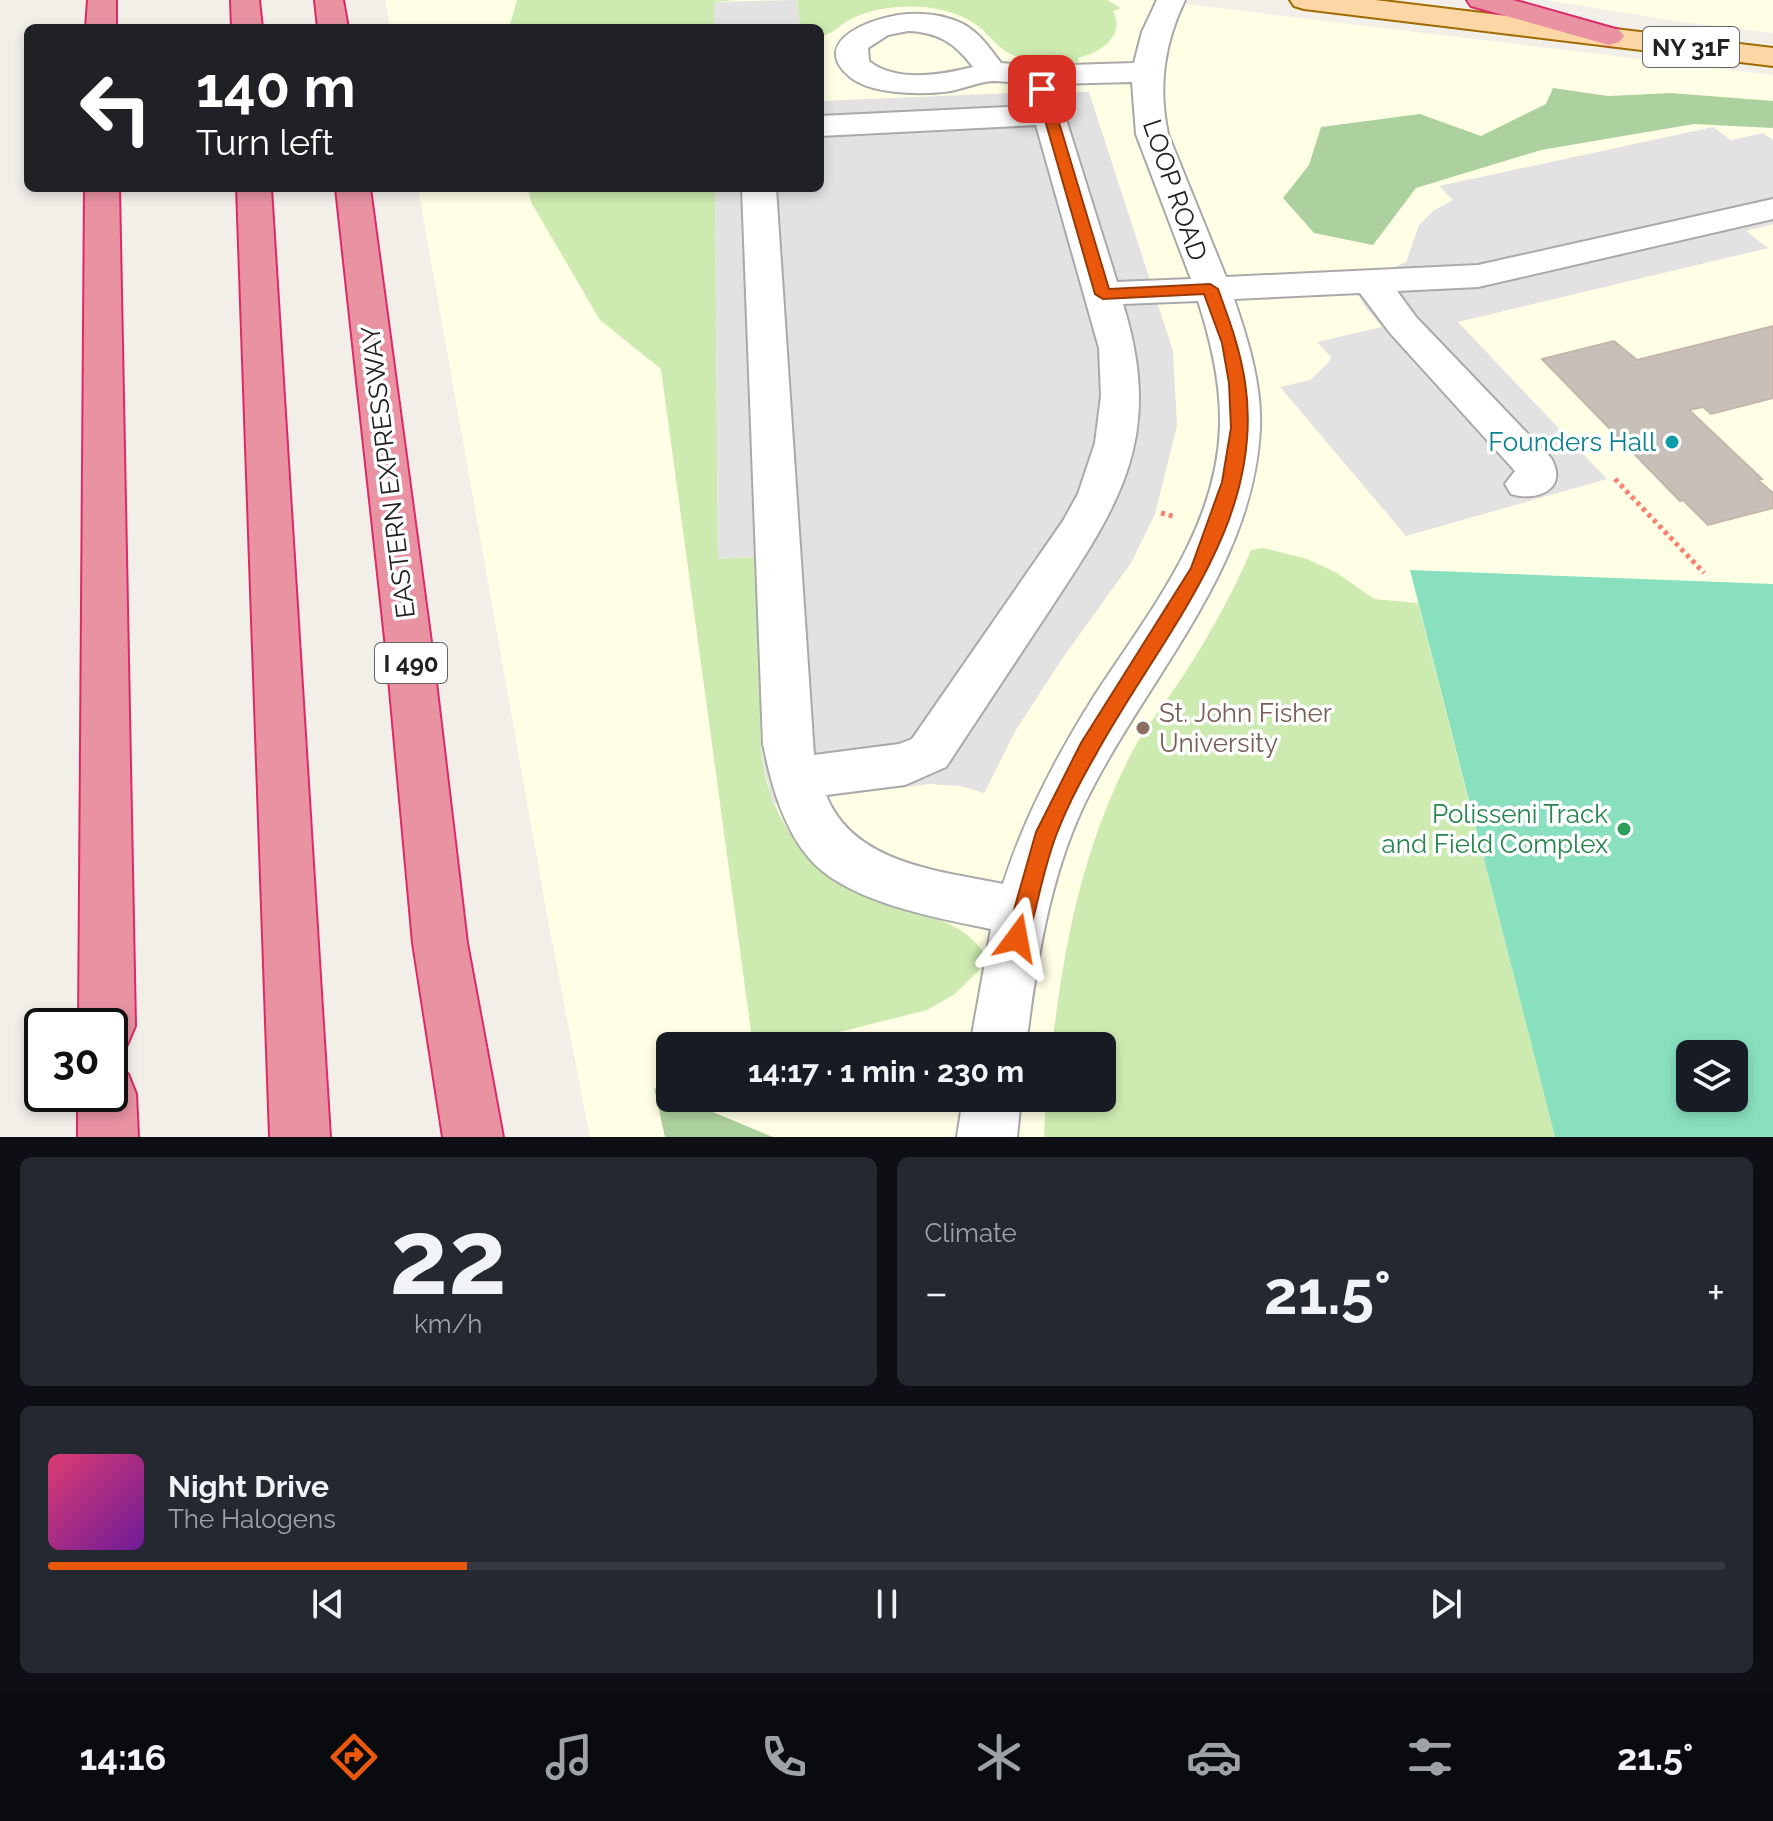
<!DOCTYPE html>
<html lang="en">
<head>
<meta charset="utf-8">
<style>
  :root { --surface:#171b24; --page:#242831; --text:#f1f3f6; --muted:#9ea1a6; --line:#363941; --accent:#ea580c }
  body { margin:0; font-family:Raleway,sans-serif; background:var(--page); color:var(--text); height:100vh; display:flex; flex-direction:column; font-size:30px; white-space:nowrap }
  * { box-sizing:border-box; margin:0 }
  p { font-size:26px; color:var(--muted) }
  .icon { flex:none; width:44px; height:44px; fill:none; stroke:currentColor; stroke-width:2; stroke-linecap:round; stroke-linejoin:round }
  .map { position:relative; height:1137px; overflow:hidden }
  .side { display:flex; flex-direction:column; gap:20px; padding:20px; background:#0d0f14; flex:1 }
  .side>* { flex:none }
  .banner { position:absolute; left:24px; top:24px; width:800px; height:168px; border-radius:12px; box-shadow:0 4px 12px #0003; background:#202124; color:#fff; overflow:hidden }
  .buttons { position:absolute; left:1676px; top:1040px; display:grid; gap:16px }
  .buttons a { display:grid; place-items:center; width:72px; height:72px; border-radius:12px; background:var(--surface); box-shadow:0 4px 12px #0003; font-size:40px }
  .speed { position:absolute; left:24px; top:1008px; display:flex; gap:16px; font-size:40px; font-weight:700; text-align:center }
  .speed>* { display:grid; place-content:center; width:104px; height:104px; border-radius:50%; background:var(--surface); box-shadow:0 4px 12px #0003; line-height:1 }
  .speed .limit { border:4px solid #111; border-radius:12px; background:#fff; color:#111 }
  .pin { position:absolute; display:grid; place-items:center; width:68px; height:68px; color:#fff; margin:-34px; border-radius:16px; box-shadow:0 4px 12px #0006 }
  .me { position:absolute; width:88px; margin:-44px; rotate:13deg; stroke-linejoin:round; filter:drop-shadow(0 0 6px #0008) }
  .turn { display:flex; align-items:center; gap:28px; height:168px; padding:0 40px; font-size:36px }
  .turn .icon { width:104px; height:104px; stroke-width:2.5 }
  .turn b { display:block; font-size:56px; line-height:68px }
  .big { font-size:60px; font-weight:700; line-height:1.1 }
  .side .tile { flex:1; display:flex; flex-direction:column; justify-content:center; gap:12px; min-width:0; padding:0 28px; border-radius:12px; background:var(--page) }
  .side .dial { align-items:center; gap:0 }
  .dial b { font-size:104px; line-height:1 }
  .song { display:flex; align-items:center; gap:24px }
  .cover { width:96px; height:96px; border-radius:12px; background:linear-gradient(135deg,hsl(340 70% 55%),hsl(280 70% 35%)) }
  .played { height:8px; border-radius:4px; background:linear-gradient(90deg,var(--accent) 25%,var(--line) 25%) }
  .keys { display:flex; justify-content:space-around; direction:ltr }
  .heat { display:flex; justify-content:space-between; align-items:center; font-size:44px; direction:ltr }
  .side .tiles { flex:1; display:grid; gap:20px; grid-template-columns:1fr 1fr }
  .tile:last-child { grid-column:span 2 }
  .trip { position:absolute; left:656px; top:1032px; width:460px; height:80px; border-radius:12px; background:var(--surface); box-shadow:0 4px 12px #0003; font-weight:700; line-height:80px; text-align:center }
  .tabs { display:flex; height:128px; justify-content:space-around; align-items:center; background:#090b0e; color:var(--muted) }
  .tabs .icon { width:56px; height:56px }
  .tabs .selected { color:var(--accent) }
  .tabs b { font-size:36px; color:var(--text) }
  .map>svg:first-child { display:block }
  .education { fill:#ffffe5; fill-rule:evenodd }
  .grass { fill:#cdebb0 }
  .forest { fill:#add19e }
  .pitch { fill:#88e0be; fill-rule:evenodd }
  .parking { fill:#e2e2e2 }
  .building { fill:#c7bfb8; stroke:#c4b6ab; stroke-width:2 }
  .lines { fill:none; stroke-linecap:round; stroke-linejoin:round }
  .minor-casing { stroke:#a9a9a9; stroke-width:4 }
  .major-casing { stroke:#a06b00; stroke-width:4 }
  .highway-casing { stroke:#dc2a67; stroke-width:4 }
  .path { stroke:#fa8072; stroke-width:5; stroke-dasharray:4 4; stroke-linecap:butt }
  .minor { fill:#fff; fill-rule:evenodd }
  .major { fill:#fcd6a4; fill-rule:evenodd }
  .highway { fill:#e892a2; fill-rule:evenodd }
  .route { fill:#ea580c; stroke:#983908; stroke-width:2 }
  .culture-dot { fill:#0f9aa8; stroke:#fff; stroke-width:3 }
  .education-dot { fill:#8d6e63; stroke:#fff; stroke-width:3 }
  .leisure-dot { fill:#2e9e5b; stroke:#fff; stroke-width:3 }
  .labels { text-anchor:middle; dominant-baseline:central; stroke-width:7; stroke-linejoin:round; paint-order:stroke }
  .shield { fill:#fff; stroke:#646464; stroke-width:2 }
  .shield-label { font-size:24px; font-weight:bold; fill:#222 }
  .street-label { font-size:26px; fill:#222; stroke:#fff }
  .culture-label { font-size:26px; fill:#0d838f; stroke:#fff; text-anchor:end }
  .education-label { font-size:26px; fill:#785e54; stroke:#fff; text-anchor:start }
  .leisure-label { font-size:26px; fill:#27864d; stroke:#fff; text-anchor:end }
</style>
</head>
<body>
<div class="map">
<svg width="1773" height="1137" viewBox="0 0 1773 1137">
  <rect width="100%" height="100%" fill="#f2efe9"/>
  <path class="education" d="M385 0H1151L1773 75V1137H590L549 926 418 188H820V28H390ZM670 1046H1102V1098H670ZM1690 1054H1734V1098H1690Z
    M1546 0H1773V33L1675 21Z"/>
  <path class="grass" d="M517 0H737L714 2V28H509Z
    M797 0H1107L1121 8 1113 11C1126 36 1100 53 1078 58L1079 62C1055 63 1028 64 1007 52 997 46 992 39 984 31 968 16 945 9 923 7 899 5 873 8 851 19 839 25 833 35 820 36V28H800Z
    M528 188H715L718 559 755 557C757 599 758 642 760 685 761 711 759 738 763 764 772 822 812 875 867 898 909 916 957 913 984 953L982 967 955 994 927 1010 783 1046H753L661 369 600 320 531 202Z
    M1263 548 1307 559 1337 573 1374 599 1418 603 1555 1137H1044L1046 1098H1102V1046H1052C1065 940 1082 850 1131 754 1146 726 1168 700 1185 673 1210 634 1233 593 1251 550Z"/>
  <path class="forest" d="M1553 88 1608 96 1671 93 1773 101V128L1694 124 1541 150 1416 188 1373 245 1314 233 1283 198 1309 165 1321 127 1420 114 1481 136 1546 104Z
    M654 1088 670 1094V1098H679L773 1137H665Z"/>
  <path class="pitch" d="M1410 570 1773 584V1137H1555ZM1690 1054H1734V1098H1690Z"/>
  <path class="parking" d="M797 0 800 28H714V2Z
    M1063 91 1089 92 1173 351 1177 426 1155 514 1131 563 1062 659 1016 730 984 793 960 786 929 784 773 804 763 764 755 557 718 559 715 188H820V101Z
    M1713 127 1731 140 1763 133 1773 140V224L1746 231 1768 248 1458 322 1607 479 1406 536 1280 387 1310 380 1329 362 1331 357 1317 342 1382 327 1366 308 1344 270 1392 268 1406 262 1419 225 1433 211 1453 200 1439 186Z"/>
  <path class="building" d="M1773 326V398L1711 414 1703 407 1689 410 1762 479 1758 480 1773 493V508L1708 525 1683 500 1680 501 1542 359 1614 341 1637 360Z"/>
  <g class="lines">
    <g class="minor-casing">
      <path id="minor" d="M1157 0H1185C1164 44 1158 86 1168 134L1226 277 1478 265 1773 199V219L1478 287 1397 291 1416 317 1551 458C1569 489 1537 502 1511 494L1505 484 1515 471 1390 333 1360 293 1234 299C1248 340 1262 385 1260 429 1253 572 1143 682 1084 805 1049 879 1036 965 1026 1046H970L991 929C937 918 846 902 809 858 782 826 771 783 763 744L742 188H776L814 755 899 744 912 739 1063 521 1078 494 1095 443 1101 396 1099 348 1036 125 820 136V116L1031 106 1024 83C1014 83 1003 81 993 81 979 82 965 88 951 91 925 95 872 95 850 77 805 39 880 15 909 14 927 13 947 16 963 24 980 33 990 49 1001 63L1037 66 1134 63 1142 32ZM908 31C938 32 955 43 973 67 941 75 896 83 869 61L868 48 888 35ZM1132 82 1136 134 1191 279 1117 282 1055 84ZM1198 301C1211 341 1221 383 1220 426 1217 531 1147 614 1093 698 1056 757 1024 818 1003 884 940 871 853 864 826 795L905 785 946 767C980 716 1013 665 1047 614 1119 505 1165 439 1123 304Z
        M963 1098H1021L1017 1137H957Z"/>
    </g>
    <g class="major-casing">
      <path id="major" d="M1290 0H1375L1773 48V66L1304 9 1294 6Z"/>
    </g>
    <g class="highway-casing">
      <path id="highway" d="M88 0H116V28H86Z
        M231 0H259L262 28H232Z
        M315 0H343L348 28H318Z
        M1467 0H1513L1619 30 1624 36 1619 42 1609 45 1471 6Z
        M85 188H119L135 1026 127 1045 110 1052V1026H79Z
        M237 188H271L330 1137H270Z
        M336 188H370L433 657 467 943 503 1137H443L413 943 387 657Z
        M110 1067 128 1074 136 1094 138 1137H78V1094H110Z"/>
    </g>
    <path class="path" d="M1615 479 1704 573
      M1161 513 1176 517"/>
    <use href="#minor" class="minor"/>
    <use href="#major" class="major"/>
    <use href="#highway" class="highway"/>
  </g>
  <path class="route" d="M1038 86 1049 89 1109 289 1210 284 1218 289C1229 319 1240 349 1245 382 1267 526 1158 639 1095 756 1081 780 1067 807 1057 833 1044 866 1038 903 1028 938L1025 945 1017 948 1009 945 1006 938 1036 832 1081 743 1191 568 1222 482 1231 428 1229 383 1222 343 1204 294 1103 299 1095 294 1036 89Z"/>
  <circle class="culture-dot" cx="1672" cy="442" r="8"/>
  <circle class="education-dot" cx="1143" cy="728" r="8"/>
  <circle class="leisure-dot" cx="1624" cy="829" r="8"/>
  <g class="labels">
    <g class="shield">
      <rect x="1643" y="27" width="96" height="40" rx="6"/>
      <rect x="375" y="643" width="72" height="40" rx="6"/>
    </g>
    <g class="shield-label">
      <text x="1691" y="47">NY 31F</text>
      <text x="411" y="663">I 490</text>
    </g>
    <g class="street-label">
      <text transform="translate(1175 190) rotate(71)">LOOP ROAD</text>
      <text transform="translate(388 472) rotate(-97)">EASTERN EXPRESSWAY</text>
    </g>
    <g class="culture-label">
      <text x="1656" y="442">Founders Hall</text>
    </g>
    <g class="education-label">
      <text x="1159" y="713">St. John Fisher<tspan x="1159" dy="30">University</tspan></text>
    </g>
    <g class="leisure-label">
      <text x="1608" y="814">Polisseni Track<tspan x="1608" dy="30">and Field Complex</tspan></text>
    </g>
  </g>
</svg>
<div class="buttons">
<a><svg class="icon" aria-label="layers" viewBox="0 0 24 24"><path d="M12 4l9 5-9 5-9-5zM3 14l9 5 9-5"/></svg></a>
</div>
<div class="speed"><div class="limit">30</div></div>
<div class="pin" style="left:1042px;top:89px;background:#d93025"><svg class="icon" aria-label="arrive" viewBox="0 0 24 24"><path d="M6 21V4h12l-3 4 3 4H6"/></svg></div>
<svg class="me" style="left:1017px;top:938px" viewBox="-20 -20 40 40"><path d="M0-17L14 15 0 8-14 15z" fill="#ea580c" stroke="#fff" stroke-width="4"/></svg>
<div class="trip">14:17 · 1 min · 230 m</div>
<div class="banner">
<div class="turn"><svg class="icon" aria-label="left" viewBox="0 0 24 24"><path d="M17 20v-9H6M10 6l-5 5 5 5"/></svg><div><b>140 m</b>Turn left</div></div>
</div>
</div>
<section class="side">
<div class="tiles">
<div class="tile dial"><b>22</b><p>km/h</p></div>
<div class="tile"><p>Climate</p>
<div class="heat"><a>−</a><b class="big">21.5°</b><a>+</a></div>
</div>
<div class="tile">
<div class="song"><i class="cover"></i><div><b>Night Drive</b><p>The Halogens</p></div></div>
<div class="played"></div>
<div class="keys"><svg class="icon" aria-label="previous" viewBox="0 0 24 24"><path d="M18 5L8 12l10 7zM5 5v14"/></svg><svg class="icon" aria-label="pause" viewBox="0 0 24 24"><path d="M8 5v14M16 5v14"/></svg><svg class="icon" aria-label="next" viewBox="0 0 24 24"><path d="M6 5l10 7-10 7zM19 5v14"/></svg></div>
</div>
</div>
</section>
<nav class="tabs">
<b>14:16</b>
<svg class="icon selected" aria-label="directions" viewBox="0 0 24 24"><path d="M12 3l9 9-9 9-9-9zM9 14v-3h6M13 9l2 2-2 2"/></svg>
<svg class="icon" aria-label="music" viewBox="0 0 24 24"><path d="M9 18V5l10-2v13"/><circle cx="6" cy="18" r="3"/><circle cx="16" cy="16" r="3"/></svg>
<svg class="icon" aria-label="phone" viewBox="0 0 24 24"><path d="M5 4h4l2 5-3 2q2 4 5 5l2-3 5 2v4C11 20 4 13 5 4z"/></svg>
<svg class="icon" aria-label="climate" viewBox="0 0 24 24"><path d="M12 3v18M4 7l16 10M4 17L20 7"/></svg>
<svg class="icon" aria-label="car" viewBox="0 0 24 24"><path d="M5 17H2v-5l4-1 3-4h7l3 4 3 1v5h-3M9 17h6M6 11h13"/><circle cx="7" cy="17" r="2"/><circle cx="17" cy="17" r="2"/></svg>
<svg class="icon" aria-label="filters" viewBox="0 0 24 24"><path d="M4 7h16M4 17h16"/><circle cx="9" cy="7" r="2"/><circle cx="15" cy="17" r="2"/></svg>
<b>21.5°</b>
</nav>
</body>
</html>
